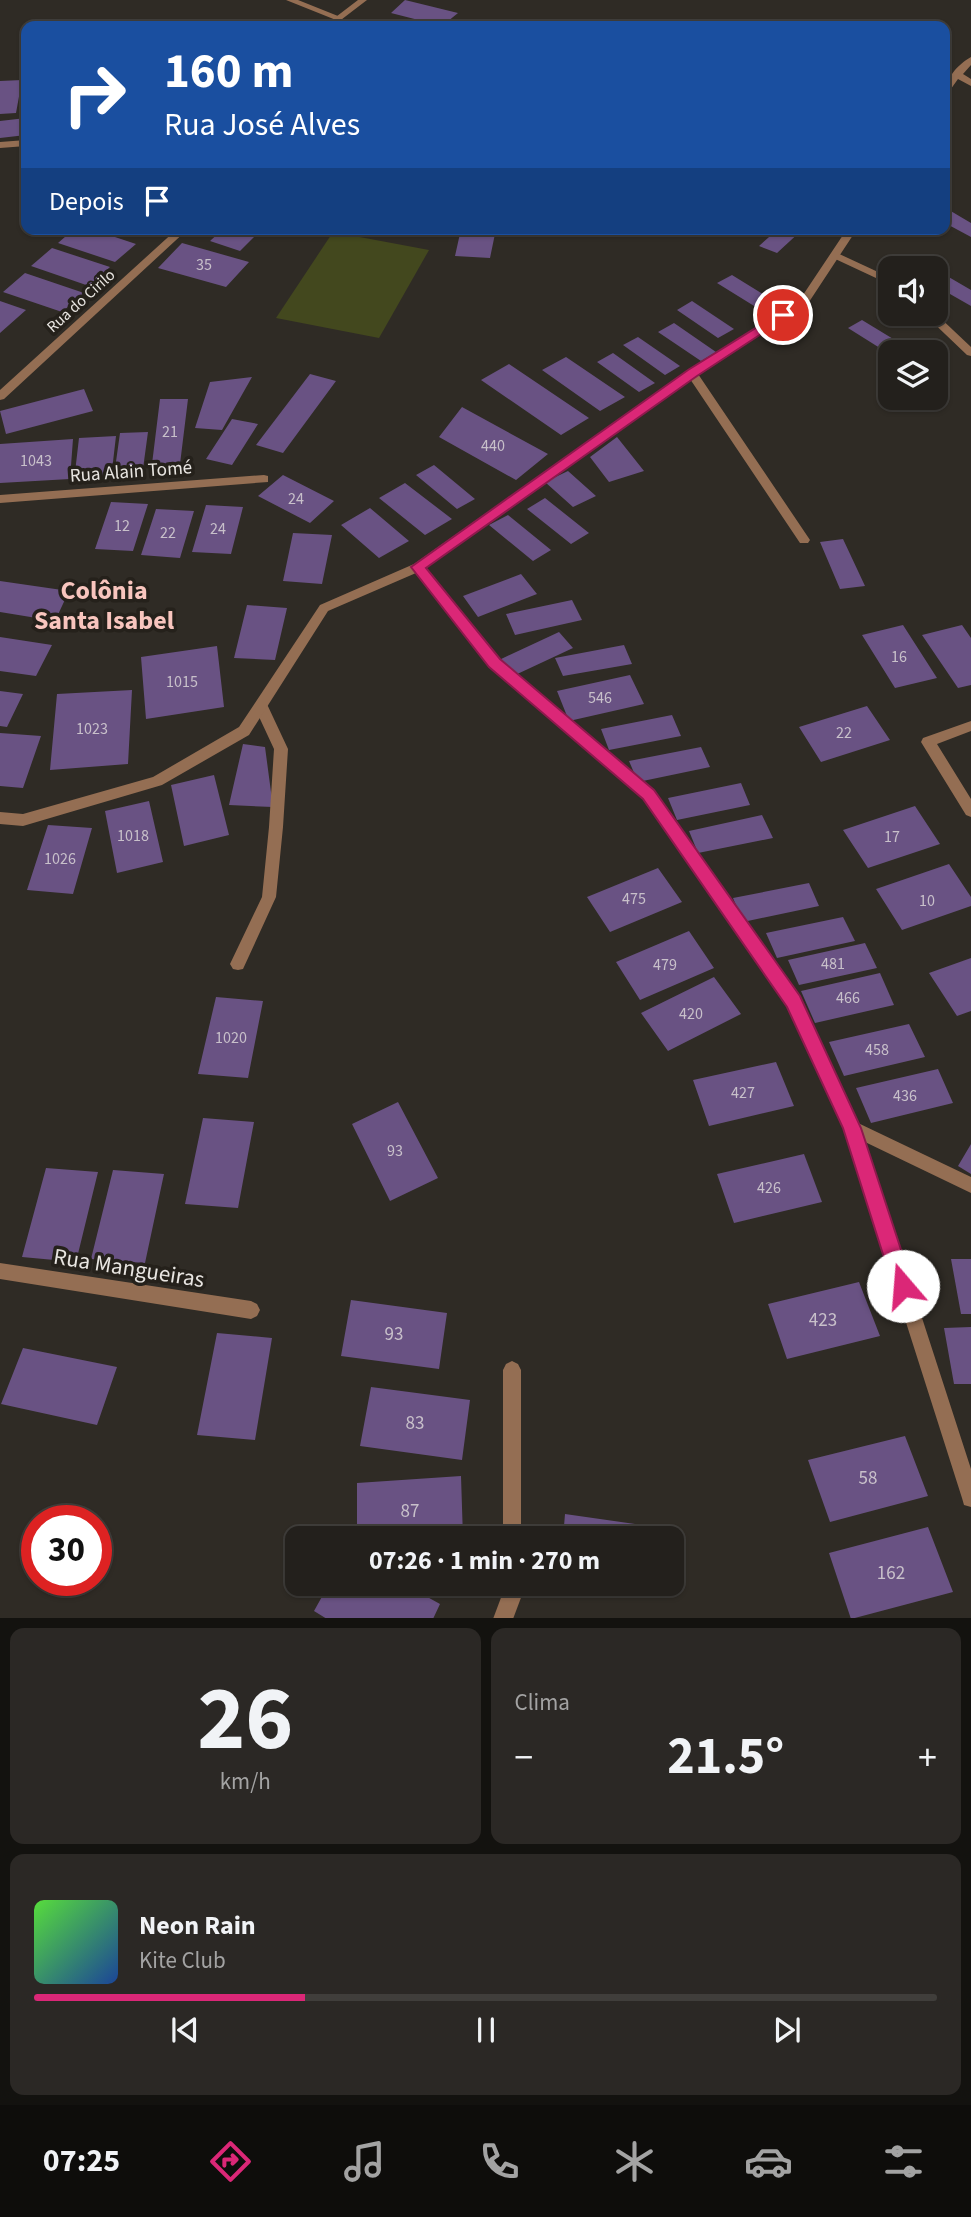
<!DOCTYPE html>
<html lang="pt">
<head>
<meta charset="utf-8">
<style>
  :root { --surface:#23201c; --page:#2b2825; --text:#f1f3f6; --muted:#a3a3a3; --line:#403e3b; --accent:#db2777 }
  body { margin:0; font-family:"Source Sans 3",sans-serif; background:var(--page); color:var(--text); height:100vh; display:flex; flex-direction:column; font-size:26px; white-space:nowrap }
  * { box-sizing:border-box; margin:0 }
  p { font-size:23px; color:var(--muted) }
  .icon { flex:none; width:38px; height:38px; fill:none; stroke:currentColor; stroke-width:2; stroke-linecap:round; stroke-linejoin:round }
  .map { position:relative; height:1618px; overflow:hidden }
  .sheet { display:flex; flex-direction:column; gap:10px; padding:10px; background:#13120f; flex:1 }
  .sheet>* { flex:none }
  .hud { position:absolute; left:21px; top:21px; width:929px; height:214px; border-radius:14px; box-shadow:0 2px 5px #0004,0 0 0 2px var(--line); background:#1a4fa0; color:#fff; overflow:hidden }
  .fabs { position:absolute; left:878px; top:256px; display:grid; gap:14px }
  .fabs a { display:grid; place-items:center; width:70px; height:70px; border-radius:14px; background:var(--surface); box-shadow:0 2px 5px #0004,0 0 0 2px var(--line); font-size:35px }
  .speed { position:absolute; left:21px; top:1505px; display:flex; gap:14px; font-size:35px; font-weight:700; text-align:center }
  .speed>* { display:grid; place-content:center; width:91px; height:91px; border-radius:50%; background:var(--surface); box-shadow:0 2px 5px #0004,0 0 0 2px var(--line); line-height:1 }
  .speed .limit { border:10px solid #d22; background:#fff; color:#111 }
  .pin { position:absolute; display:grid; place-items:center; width:60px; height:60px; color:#fff; margin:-30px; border:4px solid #fff; border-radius:50%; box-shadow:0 2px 7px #0007 }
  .me { position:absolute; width:77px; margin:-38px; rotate:342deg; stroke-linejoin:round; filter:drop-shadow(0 0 5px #0008) }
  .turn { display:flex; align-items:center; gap:24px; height:147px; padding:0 28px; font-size:32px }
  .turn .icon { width:91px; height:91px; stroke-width:2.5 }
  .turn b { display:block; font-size:49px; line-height:60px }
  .then { display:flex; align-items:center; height:66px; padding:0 28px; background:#0003; gap:14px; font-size:26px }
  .big { font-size:52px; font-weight:700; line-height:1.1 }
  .sheet .tile { flex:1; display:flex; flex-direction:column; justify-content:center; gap:10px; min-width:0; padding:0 24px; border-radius:14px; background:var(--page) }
  .sheet .dial { align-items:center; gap:0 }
  .dial b { font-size:91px; line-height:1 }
  .song { display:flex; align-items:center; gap:21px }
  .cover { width:84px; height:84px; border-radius:10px; background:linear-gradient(135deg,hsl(110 70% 55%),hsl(220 70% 35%)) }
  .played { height:7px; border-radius:4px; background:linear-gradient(90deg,var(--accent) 30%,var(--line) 30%) }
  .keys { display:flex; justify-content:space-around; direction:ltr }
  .heat { display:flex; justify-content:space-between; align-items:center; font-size:38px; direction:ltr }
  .sheet .tiles { flex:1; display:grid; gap:10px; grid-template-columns:1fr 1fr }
  .tile:last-child { grid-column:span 2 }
  .trip { position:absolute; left:285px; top:1526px; width:399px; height:70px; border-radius:14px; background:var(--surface); box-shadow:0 2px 5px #0004,0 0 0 2px var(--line); font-weight:700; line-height:70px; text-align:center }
  .tab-bar { display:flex; height:112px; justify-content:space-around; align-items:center; background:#0e0d0b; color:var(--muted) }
  .tab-bar .icon { width:49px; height:49px }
  .tab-bar .selected { color:var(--accent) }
  .tab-bar b { font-size:32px; color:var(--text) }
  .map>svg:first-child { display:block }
  .green { fill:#43481e }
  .building { fill:#695283 }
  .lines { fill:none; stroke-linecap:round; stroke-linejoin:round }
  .lane { fill:#946e53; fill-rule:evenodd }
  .street { fill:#946e53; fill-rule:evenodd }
  .route { fill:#db2777; stroke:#8e194d; stroke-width:2 }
  .labels { text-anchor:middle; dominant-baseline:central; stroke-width:7; stroke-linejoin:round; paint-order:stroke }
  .number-label { font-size:16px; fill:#c8c0ca }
  .far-street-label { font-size:16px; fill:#e8e5e1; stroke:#25211b }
  .street-label { font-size:19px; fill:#e8e5e1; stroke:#25211b }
  .near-number-label { font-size:19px; fill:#c8c0ca }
  .near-street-label { font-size:23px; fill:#e8e5e1; stroke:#25211b }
  .district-label { font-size:26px; font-weight:bold; fill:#f8c5be; stroke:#25211b }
</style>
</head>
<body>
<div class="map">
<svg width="971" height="1619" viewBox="0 0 971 1619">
  <rect width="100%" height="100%" fill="#2f2b25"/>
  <path class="green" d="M333 232 429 250 379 338 276 318Z"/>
  <path class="building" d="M405 0 458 13 442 26 391 13Z
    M22 80 16 113 0 114V81Z
    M26 118V135L0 138V121Z
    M949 210 971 223V237L945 223V213Z
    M74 229H91L136 244 115 262 58 243Z
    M223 229H262L240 251 210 241Z
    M461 229H496L490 258 455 256Z
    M778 229H803L777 253 759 246Z
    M182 243 249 262 226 287 158 268Z
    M52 248 110 267 89 286 31 266Z
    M25 273 84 293 62 312 3 292Z
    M732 275 774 301 759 309 717 283Z
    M947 276 971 290V306L936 286V282Z
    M0 301 26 310 0 333Z
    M692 301 734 329 718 338 677 310Z
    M862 320 908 348 901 352H891V355L848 328Z
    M674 323 716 352 701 361 658 332Z
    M638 337 680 366 665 375 623 345Z
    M613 353 655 383 639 392 597 362Z
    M566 357 625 397 600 411 542 370Z
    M509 364 589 418 561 435 481 380Z
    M310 374 336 381 283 453 256 445Z
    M252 377 222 430 195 428 210 382Z
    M84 389 93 411 6 434 0 411Z
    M160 399H188L180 464H152Z
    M462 407 548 454 516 480 439 437Z
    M232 419 258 424 232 465 206 459Z
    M148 432 142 476H114L120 433Z
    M116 436 111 479 74 481 79 438Z
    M617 437 644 471 609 482 590 457Z
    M73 439 70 479 0 483V444Z
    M434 465 475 499 457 509 416 475Z
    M568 471 596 496 573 507 545 482Z
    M283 475 334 501 310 523 258 496Z
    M405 483 452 519 425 535 379 498Z
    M545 498 589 533 571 544 527 509Z
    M111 502 148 504 133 551 95 549Z
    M206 505 243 507 231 554 192 552Z
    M370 508 409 541 379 558 341 525Z
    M156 509 194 511 180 558 141 555Z
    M508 515 551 550 533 561 489 525Z
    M293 533 332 535 322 584 283 581Z
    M843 539 865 586 840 589 820 542Z
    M521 574 537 594 478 617 463 596Z
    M0 581 69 591 55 621 0 612Z
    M572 600 582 620 515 635 506 614Z
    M247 605 287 608 275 660 234 658Z
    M903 625 937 678 895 688 862 635Z
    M962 625 971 638V685L958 688 922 635Z
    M559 632 573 648 513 676 499 660Z
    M0 637 52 645 36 676 0 671Z
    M624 645 632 664 563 676 555 658Z
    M217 646 224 707 146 719 141 657Z
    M630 675 644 704 569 721 557 691Z
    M132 690 128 764 50 770 57 694Z
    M0 691 23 694 7 727 0 726Z
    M867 706 890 740 821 762 799 727Z
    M672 715 681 736 609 750 601 729Z
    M0 733 41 736 23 788 0 786Z
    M243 744 265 747 273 807 229 805Z
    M701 747 710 767 638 782 629 761Z
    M214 775 229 835 184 846 171 785Z
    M741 783 750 805 677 820 668 798Z
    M149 801 163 862 117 873 105 811Z
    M915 806 940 844 868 868 843 830Z
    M762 815 773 838 698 853 689 831Z
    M48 825 92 828 73 894 27 890Z
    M949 864 971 897V906L902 930 876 889Z
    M658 868 682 902 610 932 587 897Z
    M809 883 819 906 743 922 733 898Z
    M843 917 855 941 777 958 766 933Z
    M689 931 714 968 640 1000 616 962Z
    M865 943 877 968 799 985 788 960Z
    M971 958V1011L957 1016 929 973Z
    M880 973 894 1005 815 1023 801 991Z
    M714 977 741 1014 668 1051 641 1013Z
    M216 997 263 1001 248 1078 198 1074Z
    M909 1024 925 1057 844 1076 829 1042Z
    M776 1062 794 1106 709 1126 693 1080Z
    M938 1069 953 1103 871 1123 856 1088Z
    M398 1102 438 1178 390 1201 352 1124Z
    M203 1118 254 1122 238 1208 185 1204Z
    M971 1144V1174L958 1166Z
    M804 1154 822 1202 734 1223 717 1174Z
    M46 1168 98 1172 76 1262 22 1257Z
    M113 1170 164 1174 145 1263 91 1259Z
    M951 1259H971V1314H961Z
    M859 1282 880 1336 787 1359 768 1304Z
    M351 1300 447 1313 439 1369 341 1356Z
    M971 1327V1384H954L944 1328Z
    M217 1333 272 1338 255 1440 197 1435Z
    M23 1348 117 1367 97 1425 1 1404Z
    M371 1387 470 1400 462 1460 360 1446Z
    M905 1436 928 1496 830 1522 808 1460Z
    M461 1476 463 1538H357V1483Z
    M565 1514 670 1529 669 1538H563Z
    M928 1527 953 1592 851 1619 829 1553Z
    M329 1584H404L440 1604 433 1619H327L314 1611Z
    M600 1584H667L666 1595 599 1585Z"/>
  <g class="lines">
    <path class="lane" d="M286 0H298L343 18 336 20Z
      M26 140V146L0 148V142Z
      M835 252 891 278V285L831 257 830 255Z
      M923 313H935L971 347V356L967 355Z
      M692 370 696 371 808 537 810 540 808 543H800L686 373Z
      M261 701 266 702 288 749 283 827 276 897 243 969 238 970 233 969 230 964 262 897 269 827 274 749 254 706Z"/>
    <path class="street" d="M358 0H367L333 26H324Z
      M971 57V65L963 74 971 79V86L958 79 948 93 945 94C945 79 958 64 971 57Z
      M177 229H188L4 399 0 400V390Z
      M847 229H857L809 302 696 375 426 568 499 660 654 791 799 997 858 1123 971 1177V1193L865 1142 971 1469V1507L964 1505 962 1498 844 1128 788 1006 644 799 489 666 416 573 328 611 249 735 162 785 23 826 0 824V812L23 814 153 777 239 727 320 605 414 564 688 371 801 298Z
      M264 475 268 476V482L0 503V495Z
      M971 721V731L937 744 971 799V817L966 815 921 742 923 738Z
      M0 1263 251 1301 257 1304 260 1310 257 1316 251 1319 0 1279Z
      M512 1361 518 1364 521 1370V1538H503V1370L506 1364Z
      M502 1584H522V1595L513 1619H493L502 1595Z"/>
  </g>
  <path class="route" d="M783 311 789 315 787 317 697 376 426 568 500 659 654 790 800 996 861 1128 913 1286 910 1293 903 1296 896 1293 893 1286 843 1128 787 1007 643 799 489 667 411 567 688 370Z"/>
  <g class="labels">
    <g class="number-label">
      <text x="204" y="265">35</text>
      <text x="170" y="432">21</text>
      <text x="493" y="446">440</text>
      <text x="36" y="461">1043</text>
      <text x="296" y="499">24</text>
      <text x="122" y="526">12</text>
      <text x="218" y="529">24</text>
      <text x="168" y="533">22</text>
      <text x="899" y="657">16</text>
      <text x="182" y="682">1015</text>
      <text x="600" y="698">546</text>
      <text x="92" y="729">1023</text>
      <text x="844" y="733">22</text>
      <text x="133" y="836">1018</text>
      <text x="892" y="837">17</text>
      <text x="60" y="859">1026</text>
      <text x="634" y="899">475</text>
      <text x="927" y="901">10</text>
      <text x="833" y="964">481</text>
      <text x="665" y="965">479</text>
      <text x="848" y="998">466</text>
      <text x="691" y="1014">420</text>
      <text x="231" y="1038">1020</text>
      <text x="877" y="1050">458</text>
      <text x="743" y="1093">427</text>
      <text x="905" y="1096">436</text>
      <text x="395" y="1151">93</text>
      <text x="769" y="1188">426</text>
    </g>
    <g class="far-street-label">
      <text transform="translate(81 301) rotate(-42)">Rua do Cirilo</text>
    </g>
    <g class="street-label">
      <text transform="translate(131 472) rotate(-4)">Rua Alain Tomé</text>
    </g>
    <g class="near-number-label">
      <text x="823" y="1320">423</text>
      <text x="394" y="1334">93</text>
      <text x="415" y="1423">83</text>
      <text x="868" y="1478">58</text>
      <text x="410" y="1511">87</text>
      <text x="891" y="1573">162</text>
    </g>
    <g class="near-street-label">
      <text transform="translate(129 1268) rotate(9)">Rua Mangueiras</text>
    </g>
    <g class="district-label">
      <text x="104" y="590">Colônia<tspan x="104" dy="30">Santa Isabel</tspan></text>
    </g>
  </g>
</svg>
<div class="fabs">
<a><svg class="icon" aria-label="sound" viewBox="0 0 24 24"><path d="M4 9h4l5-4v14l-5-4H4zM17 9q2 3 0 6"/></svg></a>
<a><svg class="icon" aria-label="layers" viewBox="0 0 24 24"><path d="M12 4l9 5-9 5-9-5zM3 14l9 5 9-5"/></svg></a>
</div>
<div class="speed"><div class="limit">30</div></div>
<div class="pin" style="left:783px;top:315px;background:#d93025"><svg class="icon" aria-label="arrive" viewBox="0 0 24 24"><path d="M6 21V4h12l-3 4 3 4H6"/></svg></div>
<svg class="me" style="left:903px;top:1286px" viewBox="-20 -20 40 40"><circle r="19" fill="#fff"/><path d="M0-13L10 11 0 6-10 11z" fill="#db2777"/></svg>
<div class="trip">07:26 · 1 min · 270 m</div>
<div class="hud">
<div class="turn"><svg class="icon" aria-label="right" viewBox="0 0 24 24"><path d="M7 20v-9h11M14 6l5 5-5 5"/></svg><div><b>160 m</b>Rua José Alves</div></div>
<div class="then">Depois<svg class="icon" aria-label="arrive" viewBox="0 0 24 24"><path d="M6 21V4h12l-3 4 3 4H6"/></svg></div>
</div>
</div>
<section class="sheet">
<div class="tiles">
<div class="tile dial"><b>26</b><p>km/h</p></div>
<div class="tile"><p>Clima</p>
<div class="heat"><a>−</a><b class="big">21.5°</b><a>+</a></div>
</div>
<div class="tile">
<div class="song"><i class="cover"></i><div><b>Neon Rain</b><p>Kite Club</p></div></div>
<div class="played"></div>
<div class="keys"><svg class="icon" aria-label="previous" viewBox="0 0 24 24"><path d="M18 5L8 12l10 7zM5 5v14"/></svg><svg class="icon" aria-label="pause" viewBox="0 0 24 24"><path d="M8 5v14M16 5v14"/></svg><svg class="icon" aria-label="next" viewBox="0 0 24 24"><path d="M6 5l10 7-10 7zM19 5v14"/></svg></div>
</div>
</div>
</section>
<nav class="tab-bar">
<b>07:25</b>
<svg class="icon selected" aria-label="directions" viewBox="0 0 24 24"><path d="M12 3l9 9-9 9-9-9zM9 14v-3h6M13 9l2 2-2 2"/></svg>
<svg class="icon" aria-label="music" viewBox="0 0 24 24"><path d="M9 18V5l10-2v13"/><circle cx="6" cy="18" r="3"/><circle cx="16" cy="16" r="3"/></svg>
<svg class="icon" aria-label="phone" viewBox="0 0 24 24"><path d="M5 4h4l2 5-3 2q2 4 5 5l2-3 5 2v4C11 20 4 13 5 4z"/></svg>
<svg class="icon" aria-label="climate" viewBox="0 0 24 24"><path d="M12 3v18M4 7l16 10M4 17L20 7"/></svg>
<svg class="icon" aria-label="car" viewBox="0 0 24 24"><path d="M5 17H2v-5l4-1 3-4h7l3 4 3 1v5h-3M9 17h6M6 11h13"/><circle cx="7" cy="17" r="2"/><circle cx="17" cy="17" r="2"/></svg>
<svg class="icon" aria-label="filters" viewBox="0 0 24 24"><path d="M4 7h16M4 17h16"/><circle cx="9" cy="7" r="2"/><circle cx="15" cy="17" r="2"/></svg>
</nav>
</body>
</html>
